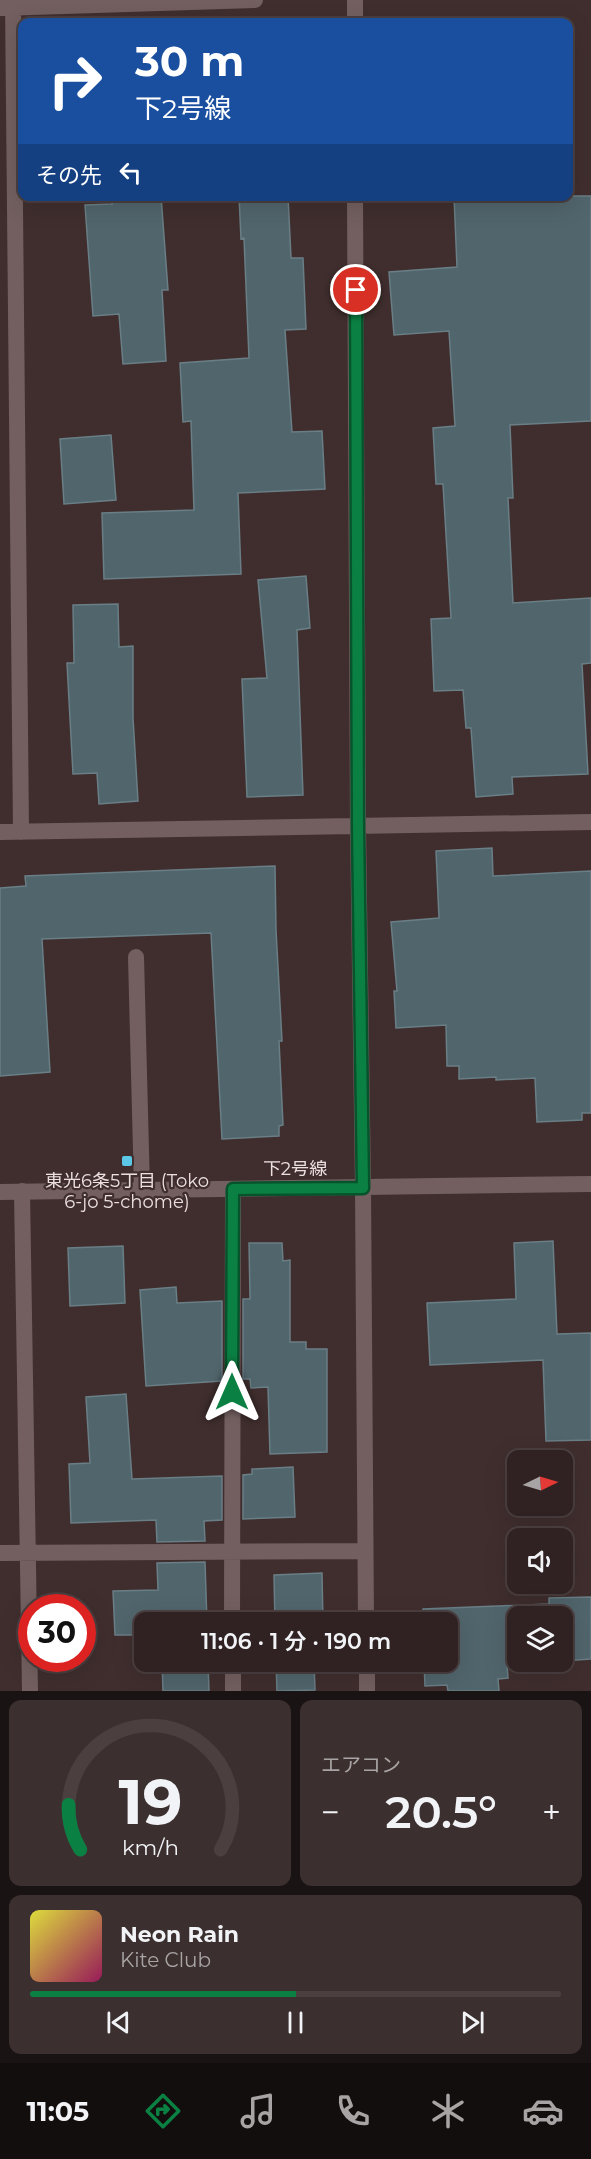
<!DOCTYPE html>
<html lang="ja">
<head>
<meta charset="utf-8">
<style>
  :root { --surface:#302222; --page:#3c2f2f; --text:#f1f3f6; --muted:#a8a4a5; --line:#4b3f40; --accent:#0b8043 }
  body { margin:0; font-family:Montserrat,"Noto Sans JP",sans-serif; background:var(--page); color:var(--text); height:100vh; display:flex; flex-direction:column; font-size:22px; white-space:nowrap }
  * { box-sizing:border-box; margin:0 }
  p { font-size:20px; color:var(--muted) }
  .icon { flex:none; width:33px; height:33px; fill:none; stroke:currentColor; stroke-width:2; stroke-linecap:round; stroke-linejoin:round }
  .map { position:relative; height:1691px; overflow:hidden }
  .sheet { display:flex; flex-direction:column; gap:9px; padding:9px; background:#1a1313; flex:1 }
  .sheet>* { flex:none }
  .guide { position:absolute; left:18px; top:18px; width:555px; height:183px; border-radius:12px; box-shadow:0 6px 24px #0002,0 0 0 2px var(--line); background:#1a4fa0; color:#fff; overflow:hidden }
  .needle { width:39px; rotate:85deg }
  .fabs { position:absolute; left:507px; top:1450px; display:grid; gap:12px }
  .fabs a { display:grid; place-items:center; width:66px; height:66px; border-radius:12px; background:var(--surface); box-shadow:0 6px 24px #0002,0 0 0 2px var(--line); font-size:30px }
  .speed { position:absolute; left:18px; top:1594px; display:flex; gap:12px; font-size:30px; font-weight:700; text-align:center }
  .speed>* { display:grid; place-content:center; width:78px; height:78px; border-radius:50%; background:var(--surface); box-shadow:0 6px 24px #0002,0 0 0 2px var(--line); line-height:1 }
  .speed .limit { border:9px solid #d22; background:#fff; color:#111 }
  .pin { position:absolute; display:grid; place-items:center; width:51px; height:51px; color:#fff; margin:-26px; border:3px solid #fff; border-radius:50%; box-shadow:0 2px 6px #0007 }
  .me { position:absolute; width:66px; margin:-33px; rotate:0deg; stroke-linejoin:round; filter:drop-shadow(0 0 4px #0008) }
  .turn { display:flex; align-items:center; gap:21px; height:126px; padding:0 18px; font-size:27px }
  .turn .icon { width:78px; height:78px; stroke-width:2.5 }
  .turn b { display:block; font-size:42px; line-height:51px }
  .then { display:flex; align-items:center; height:57px; padding:0 18px; background:#0003; gap:12px; font-size:22px }
  .big { font-size:45px; font-weight:600; line-height:1.1 }
  .sheet .card { flex:1; display:flex; flex-direction:column; justify-content:center; gap:9px; min-width:0; padding:0 21px; border-radius:12px; background:var(--page) }
  .sheet .dial { align-items:center; gap:0 }
  .dial svg { height:156px; overflow:visible; fill:none; stroke:var(--line); stroke-width:7; stroke-linecap:round; text-anchor:middle }
  .dial text { fill:var(--text); stroke:none }
  .song { display:flex; align-items:center; gap:18px }
  .cover { width:72px; height:72px; border-radius:9px; background:linear-gradient(135deg,hsl(60 70% 55%),hsl(330 70% 35%)) }
  .played { height:6px; border-radius:3px; background:linear-gradient(90deg,var(--accent) 50%,var(--line) 50%) }
  .keys { display:flex; justify-content:space-around; direction:ltr }
  .heat { display:flex; justify-content:space-between; align-items:center; font-size:33px; direction:ltr }
  .sheet .tiles { flex:1; display:grid; gap:9px; grid-template-columns:1fr 1fr }
  .card:last-child { grid-column:span 2 }
  .trip { position:absolute; left:134px; top:1612px; width:324px; height:60px; border-radius:12px; background:var(--surface); box-shadow:0 6px 24px #0002,0 0 0 2px var(--line); font-weight:600; line-height:60px; text-align:center }
  .dock { display:flex; height:96px; justify-content:space-around; align-items:center; background:#130e0e; color:var(--muted) }
  .dock .icon { width:42px; height:42px }
  .dock .on { color:var(--accent) }
  .dock b { font-size:27px; color:var(--text) }
  .map>svg:first-child { display:block }
  .building { fill:#51656c; stroke:#697e85; stroke-width:1.5 }
  .lines { fill:none; stroke-linecap:round; stroke-linejoin:round }
  .service { stroke:#735f60; stroke-width:16 }
  .minor { stroke:#735f60; stroke-width:16 }
  .tertiary { stroke:#735f60; stroke-width:16 }
  .route-casing { stroke:#07532c; stroke-width:15 }
  .route { stroke:#0b8043; stroke-width:10 }
  .poi-dot { fill:#5cc7e7; stroke:#402e2e; stroke-width:2 }
  .labels { text-anchor:middle; dominant-baseline:central; stroke-width:4.5; stroke-linejoin:round; paint-order:stroke }
  .street-label { font-size:18px; fill:#ebdfdf; stroke:#402e2e }
  .poi-label { font-size:18px; fill:#ebdfdf; stroke:#402e2e }
</style>
</head>
<body>
<div class="map">
<svg width="591" height="1691" viewBox="0 0 591 1691">
  <rect width="100%" height="100%" fill="#402e2e"/>
  <path class="building" d="M112 196H161L168 290H162L166 361 123 364 119 314 93 316 85 205 112 204Z
    M239 196H288L291 258H303L306 329 285 330 292 432 322 431 325 489 238 493 241 574 104 579 102 513 194 510 191 421 183 422 180 363 249 358 244 238 241 239Z
    M454 196H591V421L510 425 513 498H508L513 603 591 598V663L582 664 588 774 512 777 513 794 476 797 471 728H466L463 690 434 691 431 619 451 618 443 484H436L433 428 455 426 449 331 394 335 389 272 457 267Z
    M111 435 116 500 64 504 60 439Z
    M306 576 310 628 297 630 303 795 247 797 242 679 267 678 258 580Z
    M118 604 119 647 133 646V718L138 801 99 804 97 773 73 774 67 663H74L73 605Z
    M492 848 493 876 591 871V1113H582V1120L537 1122 535 1078 496 1080V1077L459 1079V1066H447L446 1025 396 1028 394 991H397L391 922 439 918 436 851Z
    M275 866 276 930 282 1041H279L283 1125 279 1126V1136L222 1139 211 933 42 939 50 1072 0 1076V888L26 886 25 876Z
    M553 1241 557 1334 591 1333V1440L546 1441 543 1360 430 1365 427 1303 516 1299 514 1243Z
    M249 1243H282L283 1261 290 1260V1342H306V1349H327V1452L270 1454 268 1387 251 1388 250 1379H243V1299H250Z
    M123 1246 125 1303 70 1306 68 1248Z
    M176 1287 177 1303 222 1301V1381L146 1386 140 1290Z
    M126 1394 132 1479 222 1476V1520L204 1521 205 1541 157 1542 156 1520 71 1523 69 1464 90 1463 86 1397Z
    M293 1467 295 1517 243 1519V1475L252 1474V1469Z
    M205 1562 207 1623H144V1635H115L113 1591 158 1590 157 1563Z
    M322 1573 323 1623H275L274 1575Z
    M591 1597V1659L562 1661V1617H518V1662H538L507 1664 508 1678 498 1679 499 1691H448L447 1685 425 1686 424 1662H447V1623H423V1609L549 1604V1598Z
    M162 1662H208L209 1691H163Z
    M276 1662H314L315 1690 277 1691Z"/>
  <g class="lines">
    <path class="service" d="M136 957 142 1190"/>
    <path class="minor" d="M13 0 21 832
      M355 0V22
      M0 8 255 0
      M355 196 358 826 363 1188 366 1623
      M0 832 591 822
      M22 1191 30 1691
      M0 1553 365 1551
      M232 1623 233 1189
      M233 1662V1691
      M367 1662V1691"/>
    <path class="tertiary" d="M0 1192 591 1184"/>
  </g>
  <g class="lines">
    <g class="route-casing">
      <path id="route" d="M232 1392 233 1189 363 1188 358 826 356 290"/>
    </g>
    <use href="#route" class="route"/>
  </g>
  <rect class="poi-dot" x="121" y="1155" width="12" height="12" rx="3"/>
  <g class="labels">
    <g class="street-label">
      <text x="295" y="1169">下2号線</text>
    </g>
    <g class="poi-label">
      <text x="127" y="1181">東光6条5丁目 (Toko<tspan x="127" dy="21">6-jo 5-chome)</tspan></text>
    </g>
  </g>
</svg>
<div class="fabs">
<a><svg class="needle" viewBox="-14 -14 28 28"><path d="M0-13l5 13h-10z" fill="#e53935"/><path d="M0 13l5-13h-10z" fill="#a8a4a5"/></svg></a>
<a><svg class="icon" aria-label="sound" viewBox="0 0 24 24"><path d="M4 9h4l5-4v14l-5-4H4zM17 9q2 3 0 6"/></svg></a>
<a><svg class="icon" aria-label="layers" viewBox="0 0 24 24"><path d="M12 4l9 5-9 5-9-5zM3 14l9 5 9-5"/></svg></a>
</div>
<div class="speed"><div class="limit">30</div></div>
<div class="pin" style="left:356px;top:290px;background:#d93025"><svg class="icon" aria-label="arrive" viewBox="0 0 24 24"><path d="M6 21V4h12l-3 4 3 4H6"/></svg></div>
<svg class="me" style="left:232px;top:1392px" viewBox="-20 -20 40 40"><path d="M0-17L14 15 0 8-14 15z" fill="#0b8043" stroke="#fff" stroke-width="4"/></svg>
<div class="trip">11:06 · 1 分 · 190 m</div>
<div class="guide">
<div class="turn"><svg class="icon" aria-label="right" viewBox="0 0 24 24"><path d="M7 20v-9h11M14 6l5 5-5 5"/></svg><div><b>30 m</b>下2号線</div></div>
<div class="then">その先<svg class="icon" aria-label="left" viewBox="0 0 24 24"><path d="M17 20v-9H6M10 6l-5 5 5 5"/></svg></div>
</div>
</div>
<section class="sheet">
<div class="tiles">
<div class="card dial"><svg viewBox="0 0 100 80">
<path d="M14 69A42 42 0 1 1 86 69"/>
<path d="M14 69A42 42 0 0 1 8 46" stroke="#0b8043"/>
<text x="50" y="56" font-size="32" font-weight="700">19</text>
<text x="50" y="72" font-size="11">km/h</text>
</svg></div>
<div class="card"><p>エアコン</p>
<div class="heat"><a>−</a><b class="big">20.5°</b><a>+</a></div>
</div>
<div class="card">
<div class="song"><i class="cover"></i><div><b>Neon Rain</b><p>Kite Club</p></div></div>
<div class="played"></div>
<div class="keys"><svg class="icon" aria-label="previous" viewBox="0 0 24 24"><path d="M18 5L8 12l10 7zM5 5v14"/></svg><svg class="icon" aria-label="pause" viewBox="0 0 24 24"><path d="M8 5v14M16 5v14"/></svg><svg class="icon" aria-label="next" viewBox="0 0 24 24"><path d="M6 5l10 7-10 7zM19 5v14"/></svg></div>
</div>
</div>
</section>
<nav class="dock">
<b>11:05</b>
<svg class="icon on" aria-label="directions" viewBox="0 0 24 24"><path d="M12 3l9 9-9 9-9-9zM9 14v-3h6M13 9l2 2-2 2"/></svg>
<svg class="icon" aria-label="music" viewBox="0 0 24 24"><path d="M9 18V5l10-2v13"/><circle cx="6" cy="18" r="3"/><circle cx="16" cy="16" r="3"/></svg>
<svg class="icon" aria-label="phone" viewBox="0 0 24 24"><path d="M5 4h4l2 5-3 2q2 4 5 5l2-3 5 2v4C11 20 4 13 5 4z"/></svg>
<svg class="icon" aria-label="climate" viewBox="0 0 24 24"><path d="M12 3v18M4 7l16 10M4 17L20 7"/></svg>
<svg class="icon" aria-label="car" viewBox="0 0 24 24"><path d="M5 17H2v-5l4-1 3-4h7l3 4 3 1v5h-3M9 17h6M6 11h13"/><circle cx="7" cy="17" r="2"/><circle cx="17" cy="17" r="2"/></svg>
</nav>
</body>
</html>
